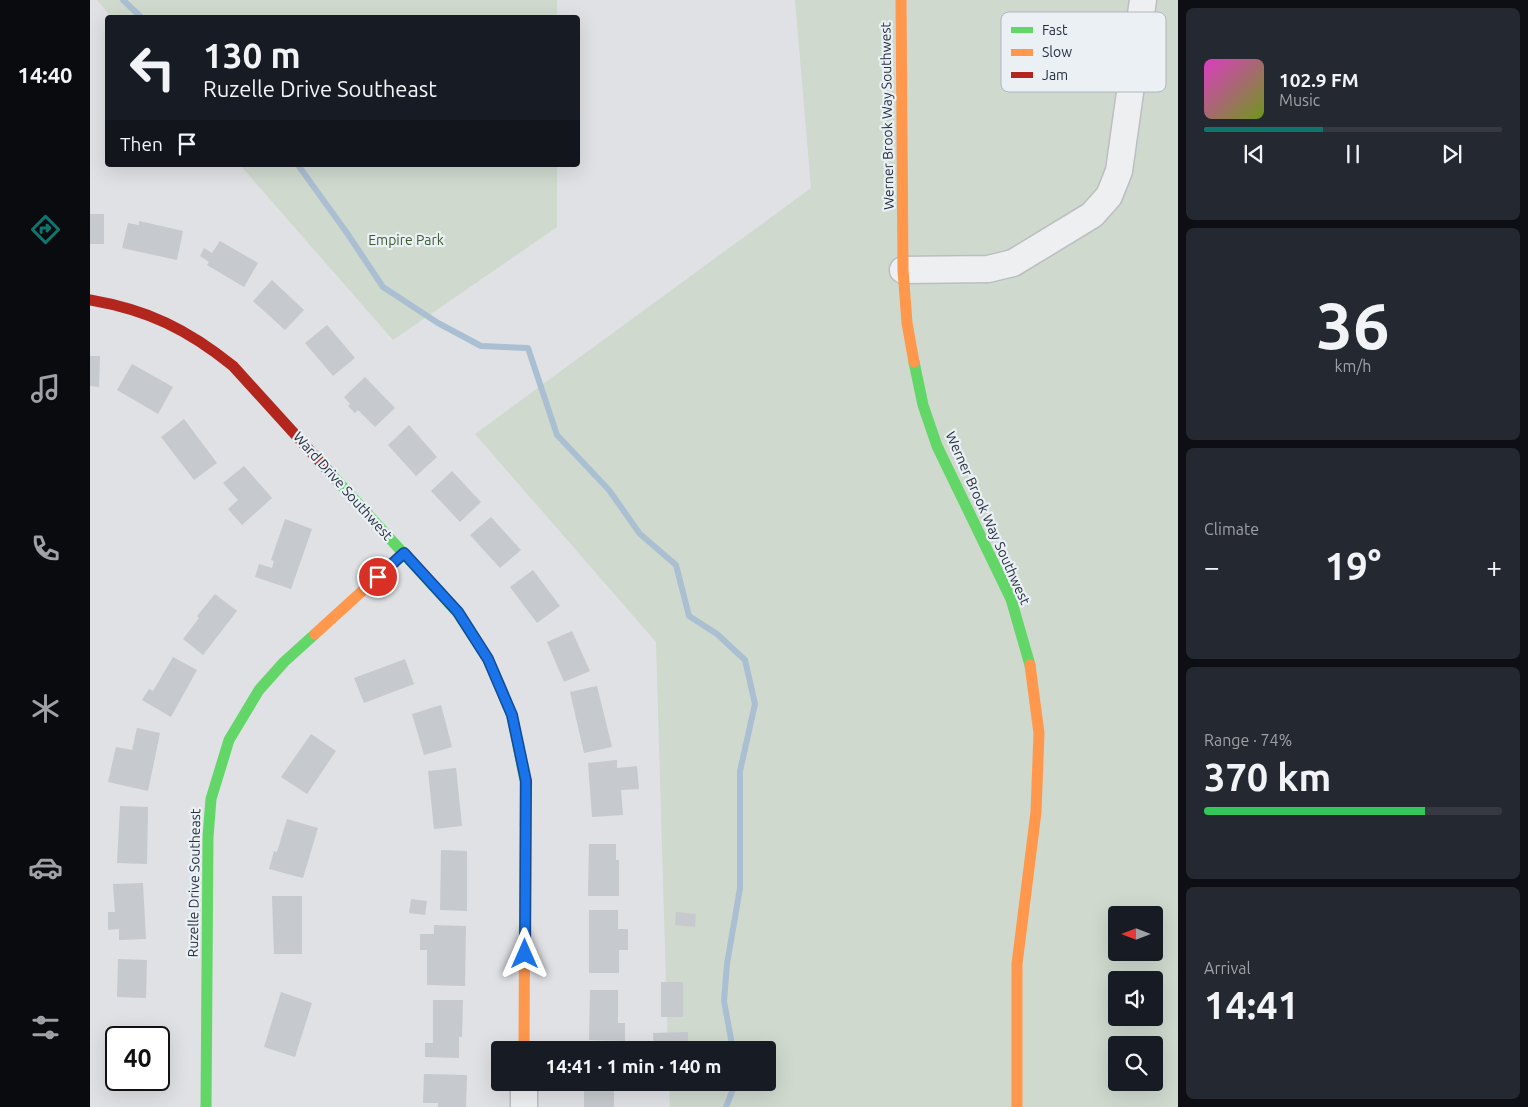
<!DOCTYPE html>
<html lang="en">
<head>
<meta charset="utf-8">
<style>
  :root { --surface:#171b24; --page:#242831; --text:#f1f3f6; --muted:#9ea1a6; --line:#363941; --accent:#0f766e }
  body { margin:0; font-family:Ubuntu,sans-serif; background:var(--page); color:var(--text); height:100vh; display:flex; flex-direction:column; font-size:19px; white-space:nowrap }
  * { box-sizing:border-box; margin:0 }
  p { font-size:16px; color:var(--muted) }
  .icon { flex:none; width:28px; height:28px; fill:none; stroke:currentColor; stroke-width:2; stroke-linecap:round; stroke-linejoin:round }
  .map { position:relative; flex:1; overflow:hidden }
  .sheet { display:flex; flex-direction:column; gap:8px; padding:8px; background:#0d0f14; width:350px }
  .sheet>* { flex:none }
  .banner { position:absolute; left:15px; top:15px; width:475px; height:152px; border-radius:5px; box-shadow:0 5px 20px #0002; background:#171b24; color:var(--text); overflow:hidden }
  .needle { width:32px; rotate:270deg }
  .tools { position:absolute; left:1018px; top:906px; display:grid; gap:10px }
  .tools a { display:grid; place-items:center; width:55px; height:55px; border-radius:5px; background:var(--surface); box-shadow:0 5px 20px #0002; font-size:25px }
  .speed { position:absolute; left:15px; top:1026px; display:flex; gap:10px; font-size:25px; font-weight:700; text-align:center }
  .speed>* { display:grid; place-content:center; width:65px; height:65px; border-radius:50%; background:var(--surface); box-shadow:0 5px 20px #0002; line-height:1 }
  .speed .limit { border:2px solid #111; border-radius:8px; background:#fff; color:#111 }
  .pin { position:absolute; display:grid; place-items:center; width:42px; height:42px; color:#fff; margin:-21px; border:2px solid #fff; border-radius:50%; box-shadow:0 1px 5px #0007 }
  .me { position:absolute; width:55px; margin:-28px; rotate:0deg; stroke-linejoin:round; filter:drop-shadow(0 0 4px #0008) }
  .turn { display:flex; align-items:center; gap:18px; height:105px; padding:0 15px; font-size:22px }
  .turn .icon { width:65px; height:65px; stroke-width:2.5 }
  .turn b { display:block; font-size:35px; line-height:42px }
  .then { display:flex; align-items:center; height:48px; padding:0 15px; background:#0003; gap:10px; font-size:19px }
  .big { font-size:38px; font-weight:600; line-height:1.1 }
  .sheet .widget { flex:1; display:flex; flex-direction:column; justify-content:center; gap:8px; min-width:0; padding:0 18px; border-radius:8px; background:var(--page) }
  .sheet .dial { align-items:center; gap:0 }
  .dial b { font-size:65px; line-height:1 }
  .song { display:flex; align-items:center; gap:15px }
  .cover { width:60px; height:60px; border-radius:8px; background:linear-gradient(135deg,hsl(310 70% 55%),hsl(80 70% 35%)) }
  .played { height:5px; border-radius:2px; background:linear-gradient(90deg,var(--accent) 40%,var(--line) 40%) }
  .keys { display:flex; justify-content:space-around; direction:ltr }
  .heat { display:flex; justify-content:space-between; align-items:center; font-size:28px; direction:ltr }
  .charge { height:8px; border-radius:4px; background:linear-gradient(90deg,#34c759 74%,var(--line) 0) }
  .trip { position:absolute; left:401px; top:1041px; width:285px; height:50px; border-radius:5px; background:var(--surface); box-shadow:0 5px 20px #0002; font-weight:600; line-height:50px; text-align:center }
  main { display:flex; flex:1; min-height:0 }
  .dock { display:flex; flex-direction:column; width:90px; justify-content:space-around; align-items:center; background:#090b0e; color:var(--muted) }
  .dock .icon { width:35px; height:35px }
  .dock .current { color:var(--accent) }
  .dock b { font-size:22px; color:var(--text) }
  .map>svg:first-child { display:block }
  .green { fill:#cfd9ce; fill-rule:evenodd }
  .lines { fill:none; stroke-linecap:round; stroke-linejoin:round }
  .stream { stroke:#aabfd2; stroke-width:6 }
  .building { fill:#c6c9cd }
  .street-casing { stroke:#bcbec2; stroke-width:29 }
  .street { stroke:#eeeff1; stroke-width:26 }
  .fast { stroke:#63d668; stroke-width:11 }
  .slow { stroke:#ff974d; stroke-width:11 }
  .jam { stroke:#b3261e; stroke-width:11 }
  .route-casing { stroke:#114b97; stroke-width:12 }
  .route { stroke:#1a73e8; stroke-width:9 }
  .labels { text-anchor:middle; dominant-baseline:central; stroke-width:4.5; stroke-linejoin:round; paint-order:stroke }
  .street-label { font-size:14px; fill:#242f3f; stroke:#ebf0f5 }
  .park-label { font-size:14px; fill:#3a5c30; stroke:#ebf0f5 }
  .key { fill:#ebf0f5; stroke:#afb6be; stroke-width:1 }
  .key-label { font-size:14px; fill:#242f3f }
</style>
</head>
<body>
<main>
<nav class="dock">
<b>14:40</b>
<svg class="icon current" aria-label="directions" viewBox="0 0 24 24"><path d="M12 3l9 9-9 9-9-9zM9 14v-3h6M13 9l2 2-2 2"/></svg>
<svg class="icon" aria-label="music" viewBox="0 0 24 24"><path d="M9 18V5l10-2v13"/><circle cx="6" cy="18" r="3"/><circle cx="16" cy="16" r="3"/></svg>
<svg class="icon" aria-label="phone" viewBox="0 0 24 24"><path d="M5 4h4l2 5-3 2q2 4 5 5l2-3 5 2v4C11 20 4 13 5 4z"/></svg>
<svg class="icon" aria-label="climate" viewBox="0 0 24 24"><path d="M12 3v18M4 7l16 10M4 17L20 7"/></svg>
<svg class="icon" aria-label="car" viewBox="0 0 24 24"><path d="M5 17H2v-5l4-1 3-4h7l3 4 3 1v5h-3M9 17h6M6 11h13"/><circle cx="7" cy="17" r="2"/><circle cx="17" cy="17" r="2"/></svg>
<svg class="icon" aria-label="filters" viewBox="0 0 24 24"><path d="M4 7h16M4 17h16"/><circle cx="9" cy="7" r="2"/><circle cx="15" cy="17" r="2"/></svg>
</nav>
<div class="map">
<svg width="1088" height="1107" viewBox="0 0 1088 1107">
  <rect width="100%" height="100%" fill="#dfe1e4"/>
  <path class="green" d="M7 0H467V17L22 18Z
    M705 0H1088V1107H580L579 1083 678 1082V1050H578L566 642 385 434 721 188ZM1026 915H1064V952H1026ZM1026 980H1064V1018H1026ZM1026 1045H1064V1082H1026Z
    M150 165H467V227L303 340Z"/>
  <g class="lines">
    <path class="stream" d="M33 0 52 18
      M208 165 257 233 293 287 348 323 391 346 438 348 467 435 519 490 550 534 586 565 599 616 627 634 655 660 665 704 650 771V888L637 964 634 1001 643 1050
      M636 1107 643 1089V1082"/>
  </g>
  <path class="building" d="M0 214H14V244H0Z
    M49 221 93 231 87 260 32 248 38 223 49 225Z
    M130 241 168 263 154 287 117 265 119 262 110 256 114 248 122 253Z
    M182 280 214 310 195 330 163 301Z
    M237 325 265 358 243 376 215 343Z
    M0 356H10L9 387 0 386Z
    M42 364 83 387 68 414 27 390Z
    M275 377 305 408 285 427 268 410 265 413 258 406 260 404 254 397Z
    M94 419 127 463 104 480 71 437Z
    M319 425 347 457 326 476 298 445Z
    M154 466 182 498 152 525 138 509 148 500 133 483Z
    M362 471 391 502 370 522 341 491Z
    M401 517 431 550 410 568 380 535Z
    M195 519 222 529 201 589 165 577 169 564 182 568 184 561 181 560Z
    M443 570 470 606 447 623 420 587Z
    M125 594 147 611 113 655 93 639 109 618 107 616Z
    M482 631 500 671 474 682 457 642Z
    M83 657 107 670 81 717 52 700 59 689 63 691Z
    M315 659 324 684 274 703 264 678Z
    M507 686 522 747 494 753 480 692Z
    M351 705 362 747 334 755 322 714Z
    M47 728 70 733 58 791 18 782 26 747 42 750Z
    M221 734 246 751 217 794 191 777Z
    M527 760V768L547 766 549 789 531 790 533 815 502 817 498 763Z
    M366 768 372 826 344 829 338 771Z
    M30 806 58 807 57 864 27 863Z
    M197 819 228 828 213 878 179 869 184 851 187 852Z
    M499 844H526V860H529V896H498Z
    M351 850 377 851V911L350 910Z
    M53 883 56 939 29 940V929L18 930V912H25L23 884Z
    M182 896H212V954H184Z
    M321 899 337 901 335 915 319 913Z
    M499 910H528V929H538V950H529V973H499Z
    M586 912 606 914 605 927 585 925Z
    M344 925 376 926 375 986 337 985V950H330V934H344Z
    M28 959 57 960 56 998 27 997Z
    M571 982H593V1017H571Z
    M500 990H528V1023H535V1041L499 1040Z
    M191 992 222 1003 205 1057 174 1047Z
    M343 1000H373L372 1037H369V1058L335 1057V1043H343Z
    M598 1032V1050H564L563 1033Z
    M334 1074 377 1075 376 1107H348V1103H333Z
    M494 1082H528V1084H524V1107H494Z"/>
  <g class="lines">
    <g class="street-casing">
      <path id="street" d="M813 270 898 269 923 263 1002 215 1019 196 1029 171 1053 0
        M434 1107V1082"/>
    </g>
    <use href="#street" class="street"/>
    <path class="fast" d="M824 362 833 405 847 446 921 599 940 665
      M241 474 367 612 398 659 422 715 435 781V825
      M116 1107 118 837 121 799 139 740 169 690 194 662 225 634"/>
    <path class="slow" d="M811 0 813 270 817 323 824 362
      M225 634 314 553
      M434 1050 435 825
      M927 1107V964L946 812 949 733 940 665"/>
    <path class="jam" d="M0 300C58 310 97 329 143 366L241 474"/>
  </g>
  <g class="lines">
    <g class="route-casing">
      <path id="route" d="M288 577 314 553 368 612 398 659 422 715 436 781 435 954"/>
    </g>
    <use href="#route" class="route"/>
  </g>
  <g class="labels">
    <g class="street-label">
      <text transform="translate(797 116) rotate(-91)">Werner Brook Way Southwest</text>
      <text transform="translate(253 486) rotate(48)">Ward Drive Southwest</text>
      <text transform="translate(898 518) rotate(66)">Werner Brook Way Southwest</text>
      <text transform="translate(104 883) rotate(-89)">Ruzelle Drive Southeast</text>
    </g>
    <g class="park-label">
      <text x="316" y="240">Empire Park</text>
    </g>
  </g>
  <rect x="911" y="12" width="165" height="80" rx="8" class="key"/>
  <rect x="921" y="27" width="22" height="6" fill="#63d668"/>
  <rect x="921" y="49" width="22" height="7" fill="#ff974d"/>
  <rect x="921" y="72" width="22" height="6" fill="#b3261e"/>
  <g class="key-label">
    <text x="952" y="35">Fast</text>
    <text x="952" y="57">Slow</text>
    <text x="952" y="80">Jam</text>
  </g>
</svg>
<div class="tools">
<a><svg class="needle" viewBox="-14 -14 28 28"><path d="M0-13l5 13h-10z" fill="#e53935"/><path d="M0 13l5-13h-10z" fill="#9ea1a6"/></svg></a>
<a><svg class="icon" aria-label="sound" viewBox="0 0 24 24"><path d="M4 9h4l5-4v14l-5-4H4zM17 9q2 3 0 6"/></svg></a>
<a><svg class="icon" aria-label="search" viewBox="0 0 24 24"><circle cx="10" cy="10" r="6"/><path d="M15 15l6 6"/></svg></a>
</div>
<div class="speed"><div class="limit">40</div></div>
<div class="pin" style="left:288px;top:577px;background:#d93025"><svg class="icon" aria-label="arrive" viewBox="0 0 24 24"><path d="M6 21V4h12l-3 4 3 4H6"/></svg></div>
<svg class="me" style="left:435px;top:954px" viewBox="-20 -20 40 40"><path d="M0-17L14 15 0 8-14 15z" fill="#1a73e8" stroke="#fff" stroke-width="4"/></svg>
<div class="trip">14:41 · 1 min · 140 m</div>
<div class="banner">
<div class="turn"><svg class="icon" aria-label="left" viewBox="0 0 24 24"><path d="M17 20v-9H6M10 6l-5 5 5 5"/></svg><div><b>130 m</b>Ruzelle Drive Southeast</div></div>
<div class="then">Then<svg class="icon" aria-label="arrive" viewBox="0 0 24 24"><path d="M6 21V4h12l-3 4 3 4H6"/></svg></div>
</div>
</div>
<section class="sheet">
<div class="widget">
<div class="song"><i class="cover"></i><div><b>102.9 FM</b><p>Music</p></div></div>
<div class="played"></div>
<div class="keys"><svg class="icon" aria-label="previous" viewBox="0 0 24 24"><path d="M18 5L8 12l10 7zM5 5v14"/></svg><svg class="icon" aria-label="pause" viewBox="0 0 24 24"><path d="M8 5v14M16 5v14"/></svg><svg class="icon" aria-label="next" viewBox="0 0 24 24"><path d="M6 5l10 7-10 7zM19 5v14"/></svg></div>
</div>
<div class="widget dial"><b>36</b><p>km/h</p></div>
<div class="widget"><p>Climate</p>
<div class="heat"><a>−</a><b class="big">19°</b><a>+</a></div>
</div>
<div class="widget"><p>Range · 74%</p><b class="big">370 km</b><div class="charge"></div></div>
<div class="widget"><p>Arrival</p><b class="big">14:41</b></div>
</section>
</main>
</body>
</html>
